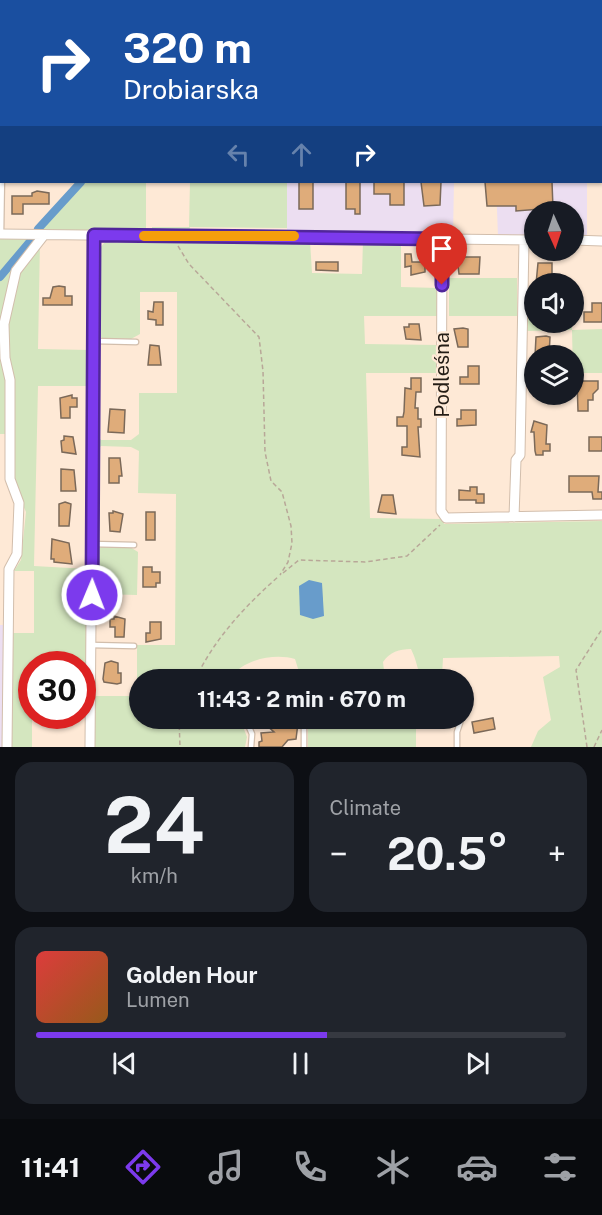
<!DOCTYPE html>
<html lang="en">
<head>
<meta charset="utf-8">
<style>
  :root { --surface:#171b24; --page:#20242c; --text:#f1f3f6; --muted:#9ea1a6; --line:#363941; --accent:#7c3aed }
  body { margin:0; font-family:"Public Sans",sans-serif; background:var(--page); color:var(--text); height:100vh; display:flex; flex-direction:column; font-size:22px; white-space:nowrap }
  * { box-sizing:border-box; margin:0 }
  p { font-size:20px; color:var(--muted) }
  .icon { flex:none; width:33px; height:33px; fill:none; stroke:currentColor; stroke-width:2; stroke-linecap:round; stroke-linejoin:round }
  .map { position:relative; height:747px; overflow:hidden }
  .side { display:flex; flex-direction:column; gap:15px; padding:15px; background:#0d0f14; flex:1 }
  .side>* { flex:none }
  .top-card { position:absolute; left:0px; top:0px; width:603px; height:183px; box-shadow:0 2px 4px #0004; background:#1a4fa0; color:#fff; overflow:hidden }
  .needle { width:39px; rotate:177deg }
  .controls { position:absolute; left:524px; top:201px; display:grid; gap:12px }
  .controls a { display:grid; place-items:center; width:60px; height:60px; border-radius:50%; background:var(--surface); box-shadow:0 2px 4px #0004; font-size:30px }
  .speed { position:absolute; left:18px; top:651px; display:flex; gap:12px; font-size:30px; font-weight:700; text-align:center }
  .speed>* { display:grid; place-content:center; width:78px; height:78px; border-radius:50%; background:var(--surface); box-shadow:0 2px 4px #0004; line-height:1 }
  .speed .limit { border:9px solid #d22; background:#fff; color:#111 }
  .pin { position:absolute; display:grid; place-items:center; width:51px; height:51px; color:#fff; margin:-62px -26px; border-radius:50% 50% 50% 0; rotate:-45deg; box-shadow:0 0 6px #0007 }
  .pin .icon { rotate:45deg }
  .me { position:absolute; width:66px; margin:-33px; rotate:1deg; stroke-linejoin:round; filter:drop-shadow(0 0 4px #0008) }
  .turn { display:flex; align-items:center; gap:21px; height:126px; padding:0 24px; font-size:27px }
  .turn .icon { width:78px; height:78px; stroke-width:2.5 }
  .turn b { display:block; font-size:42px; line-height:51px }
  .lanes { display:flex; align-items:center; height:57px; padding:0 24px; background:#0003; justify-content:center; gap:30px; direction:ltr }
  .lanes .off { opacity:.35 }
  .big { font-size:45px; font-weight:700; line-height:1.1 }
  .side .tile { flex:1; display:flex; flex-direction:column; justify-content:center; gap:9px; min-width:0; padding:0 21px; border-radius:18px; background:var(--page) }
  .side .dial { align-items:center; gap:0 }
  .dial b { font-size:78px; line-height:1 }
  .song { display:flex; align-items:center; gap:18px }
  .cover { width:72px; height:72px; border-radius:9px; background:linear-gradient(135deg,hsl(0 70% 55%),hsl(30 70% 35%)) }
  .played { height:6px; border-radius:3px; background:linear-gradient(90deg,var(--accent) 55%,var(--line) 55%) }
  .keys { display:flex; justify-content:space-around; direction:ltr }
  .heat { display:flex; justify-content:space-between; align-items:center; font-size:33px; direction:ltr }
  .side .tiles { flex:1; display:grid; gap:15px; grid-template-columns:1fr 1fr }
  .tile:last-child { grid-column:span 2 }
  .trip { position:absolute; left:129px; top:669px; width:345px; height:60px; border-radius:30px; background:var(--surface); box-shadow:0 2px 4px #0004; font-weight:700; line-height:60px; text-align:center }
  .tabs { display:flex; height:96px; justify-content:space-around; align-items:center; background:#090b0e; color:var(--muted) }
  .tabs .icon { width:42px; height:42px }
  .tabs .selected { color:var(--accent) }
  .tabs b { font-size:27px; color:var(--text) }
  .map>svg:first-child { display:block }
  .industrial { fill:#ecdef1 }
  .green { fill:#d4e6bf }
  .water { fill:#689ccb }
  .lines { fill:none; stroke-linecap:round; stroke-linejoin:round }
  .canal { stroke:#689ccb; stroke-width:8 }
  .building { fill:#dfac7a; stroke:#7b6959; stroke-width:1.5 }
  .lane-casing { stroke:#d2beac; stroke-width:7 }
  .street-casing { stroke:#d2beac; stroke-width:11 }
  .path { stroke:#b8a798; stroke-width:1.5; stroke-dasharray:4.5 3; stroke-linecap:butt }
  .lane { stroke:#fff; stroke-width:4.5 }
  .street { stroke:#fff; stroke-width:9 }
  .route-casing { stroke:#51269a; stroke-width:15 }
  .route { stroke:#7c3aed; stroke-width:10 }
  .slow { stroke:#f59e0b; stroke-width:10 }
  .labels { text-anchor:middle; dominant-baseline:central; stroke-width:4.5; stroke-linejoin:round; paint-order:stroke }
  .street-label { font-size:20px; fill:#231c15; stroke:#fee9d6 }
</style>
</head>
<body>
<div class="map">
<svg width="602" height="747" viewBox="0 0 602 747">
  <rect width="100%" height="100%" fill="#fee9d6"/>
  <path class="industrial" d="M287 182H454L453 234 443 231 441 236 287 235Z
    M496 182H587V238H573V212H534V237H498Z
    M0 625H6L4 747H0Z"/>
  <path class="green" d="M76 182H146V233L33 231Z
    M190 182H287V228L190 227 189 234 152 233V227H189Z
    M0 237 37 238 12 269 9 286 6 373 8 434H0Z
    M178 239 310 241 312 273 362 274 363 241H401V287L438 288V316H364L365 344 438 345V373H366L370 518 443 519 444 524 602 521V747H531L538 731 551 720 543 677 560 667 559 656 443 658 442 676C411 676 423 674 411 649 399 649 390 652 383 662L385 679H307L300 675 295 659C275 653 242 659 230 679L140 680V718L240 719 247 737 245 747H94L95 696H137V645H175L176 494 138 493 139 451 131 447 101 446 98 449V436L101 440H131L139 434V393H177V292H140V334L131 339 102 338 98 335 100 248 105 242H177Z
    M40 242 38 349 90 350V386H38L34 566 88 569 87 696H83L82 664H32V747H10L11 633H34V571H14L21 560 26 512 14 485 6 330 17 275Z
    M449 278H517V316H449Z
    M527 288H534V322L572 323V330L602 329V373H573L572 330 527 331Z
    M101 547H130L138 552 137 595 97 594V550Z
    M308 719H416V747H308Z"/>
  <path class="water" d="M309 580 322 583 324 616 313 619 300 615 299 586Z"/>
  <g class="lines">
    <path class="canal" d="M242 2 243 0
      M38 229 81 182
      M0 277 32 239"/>
  </g>
  <path class="building" d="M299 182H313V209H299Z
    M346 182H360V214H355V209H346Z
    M374 182H404V205H390V194H374Z
    M421 182H441L440 205 424 206Z
    M485 182H552L553 208 516 211V206H487Z
    M37 191 49 193V204H23V214H12V196H32V193Z
    M405 254H411L412 262H425V272L411 275V266L405 267Z
    M457 257H480L479 274H459Z
    M316 262H338V271L316 270Z
    M538 263H552V275L547 277V284H536Z
    M59 286 65 287V296H72V305H43V298H50L53 287Z
    M154 302H163V325H156V320L148 319V311L153 312Z
    M592 303H602V322H584V312H592Z
    M409 324H419L421 340 406 339 404 327H409Z
    M463 328 468 329V347H458L454 329Z
    M546 336 550 337 549 356H535L536 337Z
    M150 345 159 346 161 365H148Z
    M468 366H479V384H460V377H468Z
    M411 378H421V392H416L415 408H418V419H421V427H418L420 457 402 455V447H407V426H397V417H403L404 412 405 388 411 389Z
    M577 381H598V389L593 394V400H588V411H578Z
    M72 395V398H77V407H70V418H61L60 398Z
    M110 409 125 410 124 433 108 432Z
    M461 410H476V425L457 426V419H461Z
    M534 421 547 425 546 444H550V451H543V455H536L535 451 534 432H531Z
    M64 436 73 437 76 454 62 452 61 441 64 440Z
    M589 437H602V451H589Z
    M109 458H120L122 476H119V483H109Z
    M61 469 74 470 76 491H61Z
    M569 476H599L598 492H602V499H593L592 492H569Z
    M470 487H477V494H484V503H476V500H459V490L470 491Z
    M382 495H393L396 514 378 512Z
    M65 502 71 504 69 526H59V504Z
    M113 511 123 514 120 532 110 531 109 513H113Z
    M146 512H155V540H146Z
    M52 539 69 543 72 564 54 562V559H51Z
    M143 567H152V572H160V583H156V587H143Z
    M114 616 125 619 124 637H115V627H110V619H114Z
    M150 622H161V639L146 642V633H150Z
    M111 661 118 663V673H121V683L117 684 104 682 103 679 105 663Z
    M258 718H277V725L298 723 296 739 288 740 282 747H259V742L262 741 261 733 274 732Z
    M493 718 495 729 474 733 472 722Z"/>
  <g class="lines">
    <g class="lane-casing">
      <path id="lane" d="M444 0V2
        M147 2V0
        M197 2V0
        M1 234 2 172
        M94 341 136 342
        M92 544 134 545
        M91 645 134 646
        M245 718 252 734 251 747
        M304 747V718
        M457 747V732L461 720"/>
    </g>
    <g class="street-casing">
      <path id="street" d="M31 2 33 0
        M0 22 2 21
        M0 234 534 240
        M442 239 441 511 446 518 602 515
        M573 240 602 241
        M514 517 516 460 520 455 524 240
        M7 747 9 569 17 554 19 503 10 479V380L5 358 4 324 16 271 44 235
        M90 747 94 235"/>
    </g>
    <path class="path" d="M178 246 189 264 259 337 263 371 265 452 271 481 282 492 291 526 292 543 288 562 280 575
      M283 573 299 560 365 562 407 556 440 525
      M195 680C214 639 246 605 279 576
      M179 718 180 747
      M587 747 576 670 602 629
      M594 747 602 730"/>
    <use href="#lane" class="lane"/>
    <use href="#street" class="street"/>
  </g>
  <g class="lines">
    <g class="route-casing">
      <path id="route" d="M92 595 94 235 442 239V285"/>
    </g>
    <use href="#route" class="route"/>
    <path class="slow" d="M144 236H294"/>
  </g>
  <g class="labels">
    <g class="street-label">
      <text transform="translate(442 375) rotate(-90)">Podleśna</text>
    </g>
  </g>
</svg>
<div class="controls">
<a><svg class="needle" viewBox="-14 -14 28 28"><path d="M0-13l5 13h-10z" fill="#e53935"/><path d="M0 13l5-13h-10z" fill="#9ea1a6"/></svg></a>
<a><svg class="icon" aria-label="sound" viewBox="0 0 24 24"><path d="M4 9h4l5-4v14l-5-4H4zM17 9q2 3 0 6"/></svg></a>
<a><svg class="icon" aria-label="layers" viewBox="0 0 24 24"><path d="M12 4l9 5-9 5-9-5zM3 14l9 5 9-5"/></svg></a>
</div>
<div class="speed"><div class="limit">30</div></div>
<div class="pin" style="left:442px;top:285px;background:#d93025"><svg class="icon" aria-label="arrive" viewBox="0 0 24 24"><path d="M6 21V4h12l-3 4 3 4H6"/></svg></div>
<svg class="me" style="left:92px;top:595px" viewBox="-20 -20 40 40"><circle r="17" fill="#7c3aed" stroke="#fff" stroke-width="3"/><path d="M0-11L8 9 0 5-8 9z" fill="#fff"/></svg>
<div class="trip">11:43 · 2 min · 670 m</div>
<div class="top-card">
<div class="turn"><svg class="icon" aria-label="right" viewBox="0 0 24 24"><path d="M7 20v-9h11M14 6l5 5-5 5"/></svg><div><b>320 m</b>Drobiarska</div></div>
<div class="lanes"><svg class="icon off" aria-label="left" viewBox="0 0 24 24"><path d="M17 20v-9H6M10 6l-5 5 5 5"/></svg><svg class="icon off" aria-label="ahead" viewBox="0 0 24 24"><path d="M12 20V5M6 11l6-6 6 6"/></svg><svg class="icon" aria-label="right" viewBox="0 0 24 24"><path d="M7 20v-9h11M14 6l5 5-5 5"/></svg></div>
</div>
</div>
<section class="side">
<div class="tiles">
<div class="tile dial"><b>24</b><p>km/h</p></div>
<div class="tile"><p>Climate</p>
<div class="heat"><a>−</a><b class="big">20.5°</b><a>+</a></div>
</div>
<div class="tile">
<div class="song"><i class="cover"></i><div><b>Golden Hour</b><p>Lumen</p></div></div>
<div class="played"></div>
<div class="keys"><svg class="icon" aria-label="previous" viewBox="0 0 24 24"><path d="M18 5L8 12l10 7zM5 5v14"/></svg><svg class="icon" aria-label="pause" viewBox="0 0 24 24"><path d="M8 5v14M16 5v14"/></svg><svg class="icon" aria-label="next" viewBox="0 0 24 24"><path d="M6 5l10 7-10 7zM19 5v14"/></svg></div>
</div>
</div>
</section>
<nav class="tabs">
<b>11:41</b>
<svg class="icon selected" aria-label="directions" viewBox="0 0 24 24"><path d="M12 3l9 9-9 9-9-9zM9 14v-3h6M13 9l2 2-2 2"/></svg>
<svg class="icon" aria-label="music" viewBox="0 0 24 24"><path d="M9 18V5l10-2v13"/><circle cx="6" cy="18" r="3"/><circle cx="16" cy="16" r="3"/></svg>
<svg class="icon" aria-label="phone" viewBox="0 0 24 24"><path d="M5 4h4l2 5-3 2q2 4 5 5l2-3 5 2v4C11 20 4 13 5 4z"/></svg>
<svg class="icon" aria-label="climate" viewBox="0 0 24 24"><path d="M12 3v18M4 7l16 10M4 17L20 7"/></svg>
<svg class="icon" aria-label="car" viewBox="0 0 24 24"><path d="M5 17H2v-5l4-1 3-4h7l3 4 3 1v5h-3M9 17h6M6 11h13"/><circle cx="7" cy="17" r="2"/><circle cx="17" cy="17" r="2"/></svg>
<svg class="icon" aria-label="filters" viewBox="0 0 24 24"><path d="M4 7h16M4 17h16"/><circle cx="9" cy="7" r="2"/><circle cx="15" cy="17" r="2"/></svg>
</nav>
</body>
</html>
